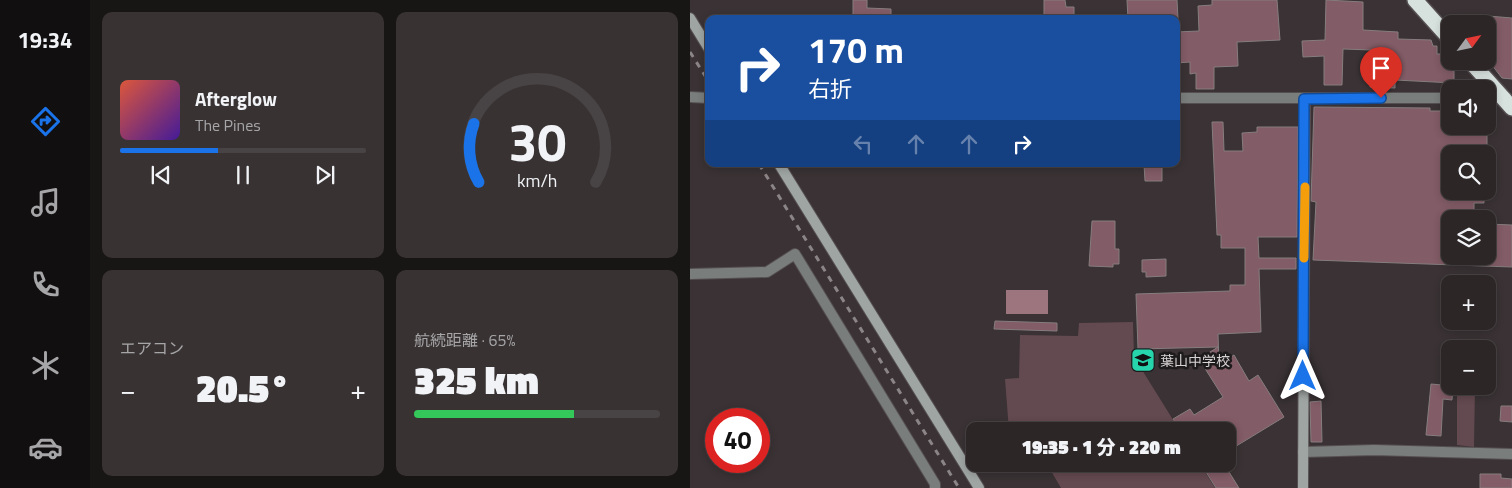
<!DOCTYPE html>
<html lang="ja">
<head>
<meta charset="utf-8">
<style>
  :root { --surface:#2c2627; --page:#383233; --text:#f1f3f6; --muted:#a6a5a7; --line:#484344; --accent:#1a73e8 }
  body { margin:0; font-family:"Titillium Web","Noto Sans JP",sans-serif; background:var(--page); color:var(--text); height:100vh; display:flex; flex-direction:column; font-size:19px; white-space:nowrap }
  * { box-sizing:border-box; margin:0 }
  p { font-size:16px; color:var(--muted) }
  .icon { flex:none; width:28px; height:28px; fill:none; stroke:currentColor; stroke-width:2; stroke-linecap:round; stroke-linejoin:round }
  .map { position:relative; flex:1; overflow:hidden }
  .panel { display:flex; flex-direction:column; gap:12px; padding:12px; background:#181515; width:600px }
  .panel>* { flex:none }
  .banner { position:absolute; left:15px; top:15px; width:475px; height:152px; border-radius:10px; box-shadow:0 2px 8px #0003,0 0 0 1px var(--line); background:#1a4fa0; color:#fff; overflow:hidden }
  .needle { width:32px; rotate:57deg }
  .tools { position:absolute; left:751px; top:15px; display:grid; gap:10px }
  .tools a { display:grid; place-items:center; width:55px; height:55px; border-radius:10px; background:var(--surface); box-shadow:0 2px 8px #0003,0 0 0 1px var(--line); font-size:25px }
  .speed { position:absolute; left:15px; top:408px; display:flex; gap:10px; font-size:25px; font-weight:700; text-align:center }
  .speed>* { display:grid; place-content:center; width:65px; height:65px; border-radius:50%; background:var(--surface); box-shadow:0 2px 8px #0003,0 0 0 1px var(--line); line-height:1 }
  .speed .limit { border:8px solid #d22; background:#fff; color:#111 }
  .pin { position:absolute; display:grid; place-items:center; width:42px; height:42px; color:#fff; margin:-51px -21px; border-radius:50% 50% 50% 0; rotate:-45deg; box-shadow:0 0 5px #0007 }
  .pin .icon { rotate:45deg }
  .me { position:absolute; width:55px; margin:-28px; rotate:0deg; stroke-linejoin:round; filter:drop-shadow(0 0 4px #0008) }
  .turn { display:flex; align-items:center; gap:18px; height:105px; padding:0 20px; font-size:22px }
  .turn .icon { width:65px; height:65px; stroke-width:2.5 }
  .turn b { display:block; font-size:35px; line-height:42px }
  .lanes { display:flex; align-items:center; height:48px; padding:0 20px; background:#0003; justify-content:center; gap:25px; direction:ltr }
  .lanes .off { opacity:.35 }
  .big { font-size:38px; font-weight:800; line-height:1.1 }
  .panel .widget { flex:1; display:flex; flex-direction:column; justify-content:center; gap:8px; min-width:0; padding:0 18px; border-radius:10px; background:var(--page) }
  .panel .dial { align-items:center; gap:0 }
  .dial svg { height:130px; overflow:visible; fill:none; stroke:var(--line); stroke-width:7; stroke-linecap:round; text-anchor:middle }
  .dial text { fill:var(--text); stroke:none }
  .song { display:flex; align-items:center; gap:15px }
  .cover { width:60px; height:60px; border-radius:8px; background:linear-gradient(135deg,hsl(10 70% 55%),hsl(260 70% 35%)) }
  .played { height:5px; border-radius:2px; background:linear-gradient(90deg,var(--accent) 40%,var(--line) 40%) }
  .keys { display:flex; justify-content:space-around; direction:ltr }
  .heat { display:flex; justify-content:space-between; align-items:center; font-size:28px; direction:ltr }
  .charge { height:8px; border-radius:4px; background:linear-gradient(90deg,#34c759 65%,var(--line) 0) }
  .panel .tiles { flex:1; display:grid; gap:12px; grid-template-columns:repeat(2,1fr) }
  .trip { position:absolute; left:276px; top:422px; width:270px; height:50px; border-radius:10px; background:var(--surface); box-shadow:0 2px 8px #0003,0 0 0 1px var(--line); font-weight:800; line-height:50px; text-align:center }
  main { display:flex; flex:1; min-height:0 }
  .tab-bar { display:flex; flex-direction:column; width:90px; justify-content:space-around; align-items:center; background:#120f10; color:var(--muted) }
  .tab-bar .icon { width:35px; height:35px }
  .tab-bar .current { color:var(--accent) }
  .tab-bar b { font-size:22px; color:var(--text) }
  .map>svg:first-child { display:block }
  .green { fill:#634950 }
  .water { fill:#9c757f }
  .building { fill:#825c66; stroke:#867d7f }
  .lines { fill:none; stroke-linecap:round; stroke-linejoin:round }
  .street-casing { stroke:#564f51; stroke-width:12 }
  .secondary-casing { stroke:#564f51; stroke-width:12 }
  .highway-casing { stroke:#564f51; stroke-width:18 }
  .street { stroke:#797d7b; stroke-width:10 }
  .secondary { stroke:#9fa5a3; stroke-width:10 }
  .highway { stroke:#d7e1dd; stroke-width:15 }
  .rail { stroke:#8c8587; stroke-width:3; stroke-dasharray:6 6; stroke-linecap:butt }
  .route-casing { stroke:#114b97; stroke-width:12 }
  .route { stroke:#1a73e8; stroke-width:9 }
  .slow { stroke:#f59e0b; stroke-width:9 }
  .labels { text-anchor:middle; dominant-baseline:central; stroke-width:5; stroke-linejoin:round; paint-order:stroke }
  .poi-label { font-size:14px; fill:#d7d2d3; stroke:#1e1b1c; text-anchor:start }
</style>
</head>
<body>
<main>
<nav class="tab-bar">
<b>19:34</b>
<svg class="icon current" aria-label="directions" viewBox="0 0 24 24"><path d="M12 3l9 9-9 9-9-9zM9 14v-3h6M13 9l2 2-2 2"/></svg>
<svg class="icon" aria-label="music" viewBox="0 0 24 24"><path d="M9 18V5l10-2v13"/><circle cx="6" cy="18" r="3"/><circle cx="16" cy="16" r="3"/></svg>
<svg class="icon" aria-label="phone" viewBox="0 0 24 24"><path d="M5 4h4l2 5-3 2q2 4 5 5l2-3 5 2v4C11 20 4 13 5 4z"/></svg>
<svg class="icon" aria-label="climate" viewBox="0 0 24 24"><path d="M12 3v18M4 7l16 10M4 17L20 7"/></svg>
<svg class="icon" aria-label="car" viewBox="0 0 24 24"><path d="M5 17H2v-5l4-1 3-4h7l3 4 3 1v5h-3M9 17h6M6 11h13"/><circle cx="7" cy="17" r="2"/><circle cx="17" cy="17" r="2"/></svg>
</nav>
<section class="panel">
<div class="tiles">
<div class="widget">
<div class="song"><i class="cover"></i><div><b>Afterglow</b><p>The Pines</p></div></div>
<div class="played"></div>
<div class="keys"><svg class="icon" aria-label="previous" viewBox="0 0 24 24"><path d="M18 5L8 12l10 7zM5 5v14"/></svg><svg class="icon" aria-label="pause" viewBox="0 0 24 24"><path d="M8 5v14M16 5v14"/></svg><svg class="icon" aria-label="next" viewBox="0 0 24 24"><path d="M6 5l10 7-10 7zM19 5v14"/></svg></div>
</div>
<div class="widget dial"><svg viewBox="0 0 100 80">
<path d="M14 69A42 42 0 1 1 86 69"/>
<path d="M14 69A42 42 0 0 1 11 33" stroke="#1a73e8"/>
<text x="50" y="56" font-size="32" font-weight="700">30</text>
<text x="50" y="72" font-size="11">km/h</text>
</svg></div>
<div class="widget"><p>エアコン</p>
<div class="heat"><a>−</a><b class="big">20.5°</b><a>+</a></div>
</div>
<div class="widget"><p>航続距離 · 65%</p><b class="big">325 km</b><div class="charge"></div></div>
</div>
</section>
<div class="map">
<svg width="822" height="488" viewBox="0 0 822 488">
  <rect width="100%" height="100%" fill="#3a3234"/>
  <path class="green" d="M443 322 444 357 490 431H319L315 379 329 378 330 335 388 336 389 323Z
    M767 386H785L784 447 767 445Z
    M357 464H510L525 488H371Z"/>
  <path class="water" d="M316 290H358V314H316Z"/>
  <path class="building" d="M163 0H177V8L201 9V19H163Z
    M354 0H375L376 7H384V19H354Z
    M437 0H487L488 19H438Z
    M522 0H587L590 40 547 42 548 66 524 67V89H506V73L500 74V62L486 63V32L509 31 508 6 522 5Z
    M636 0 673 2V30L708 32V39L741 40 743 46H747V54H756V60L761 61V68H764V83L705 80V88L680 87 682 50 653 49 652 85H634V56L613 57 612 41 635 40Z
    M798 16 822 18V79L812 78 798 60Z
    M624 107 740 108V111H760V126H797V151H769V154H760V191H794V203H784V219H760V256H798V224L822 225V267L623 260 626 202 621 201Z
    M522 122H533L534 151H553L552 133 567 132V127H608L607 237H568L569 258H606V269H569L571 332 528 334 529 364 544 355 559 381 568 375 594 417 538 451V431H491L483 419 500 409 504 415 533 397 509 359 528 347 448 349 446 294 540 291V285H555V248H531V235H527Z
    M454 164H472V181H455Z
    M402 221H425V249H429V264H423V267L399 266Z
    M476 259V276L456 277V272H452V260Z
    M305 321 367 323V331L304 329Z
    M741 384 763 386 762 400 753 399 751 436 736 435Z
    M631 401 632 442H621L620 402Z
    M811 406H822V422L810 421Z
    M511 464H534L549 488H526Z
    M790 474H811V478L822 479V488H790Z"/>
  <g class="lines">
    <g class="street-casing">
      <path id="street" d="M0 97 19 98
        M486 98H760
        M798 98 816 97
        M0 274 77 272 105 254 245 484V488
        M613 452 684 450 822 454"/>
    </g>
    <g class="secondary-casing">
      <path id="secondary" d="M0 18 19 49
        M89 164 289 488
        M613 488 615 99"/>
    </g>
    <g class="highway-casing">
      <path id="highway" d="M725 0 760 39
        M780 61 822 108"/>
    </g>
    <use href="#street" class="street"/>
    <use href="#secondary" class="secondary"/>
    <use href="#highway" class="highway"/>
    <path class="rail" d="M0 52 19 82
      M69 164 269 488"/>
  </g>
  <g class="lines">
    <g class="route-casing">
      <path id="route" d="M613 376 614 99 691 98"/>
    </g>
    <use href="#route" class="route"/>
    <path class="slow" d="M614 258 615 187"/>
  </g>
  <defs>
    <g id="school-square" transform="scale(1.25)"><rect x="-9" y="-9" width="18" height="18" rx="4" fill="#27d5ad" stroke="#1e1b1c"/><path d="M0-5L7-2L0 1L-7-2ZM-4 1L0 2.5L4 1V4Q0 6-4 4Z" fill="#111"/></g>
  </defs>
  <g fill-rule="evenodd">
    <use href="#school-square" x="453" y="360"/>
  </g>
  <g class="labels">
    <g class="poi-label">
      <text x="470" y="360">葉山中学校</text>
    </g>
  </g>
</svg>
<div class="tools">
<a><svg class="needle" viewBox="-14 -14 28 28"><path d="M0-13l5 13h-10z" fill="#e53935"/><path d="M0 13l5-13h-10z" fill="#a6a5a7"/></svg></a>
<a><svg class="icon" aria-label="sound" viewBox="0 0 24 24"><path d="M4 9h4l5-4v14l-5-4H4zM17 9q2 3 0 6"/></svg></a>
<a><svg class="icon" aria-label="search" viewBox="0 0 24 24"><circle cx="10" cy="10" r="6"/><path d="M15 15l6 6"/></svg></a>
<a><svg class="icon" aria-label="layers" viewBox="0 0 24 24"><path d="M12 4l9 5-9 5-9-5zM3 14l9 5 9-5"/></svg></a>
<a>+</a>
<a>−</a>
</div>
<div class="speed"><div class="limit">40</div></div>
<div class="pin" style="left:691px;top:98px;background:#d93025"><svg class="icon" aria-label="arrive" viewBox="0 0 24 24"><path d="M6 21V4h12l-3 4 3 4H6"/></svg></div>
<svg class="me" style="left:613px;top:376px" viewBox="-20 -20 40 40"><path d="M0-17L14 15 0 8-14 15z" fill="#1a73e8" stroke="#fff" stroke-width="4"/></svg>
<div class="trip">19:35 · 1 分 · 220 m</div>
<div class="banner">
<div class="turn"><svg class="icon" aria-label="right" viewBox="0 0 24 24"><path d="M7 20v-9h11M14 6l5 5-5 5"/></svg><div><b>170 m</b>右折</div></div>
<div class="lanes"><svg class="icon off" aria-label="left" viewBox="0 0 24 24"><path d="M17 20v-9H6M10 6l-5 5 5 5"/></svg><svg class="icon off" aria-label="ahead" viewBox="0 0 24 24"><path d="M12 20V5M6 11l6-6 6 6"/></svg><svg class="icon off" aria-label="ahead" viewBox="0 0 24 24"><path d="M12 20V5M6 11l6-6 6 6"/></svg><svg class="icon" aria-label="right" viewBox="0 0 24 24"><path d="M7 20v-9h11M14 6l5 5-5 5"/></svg></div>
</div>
</div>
</main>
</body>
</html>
